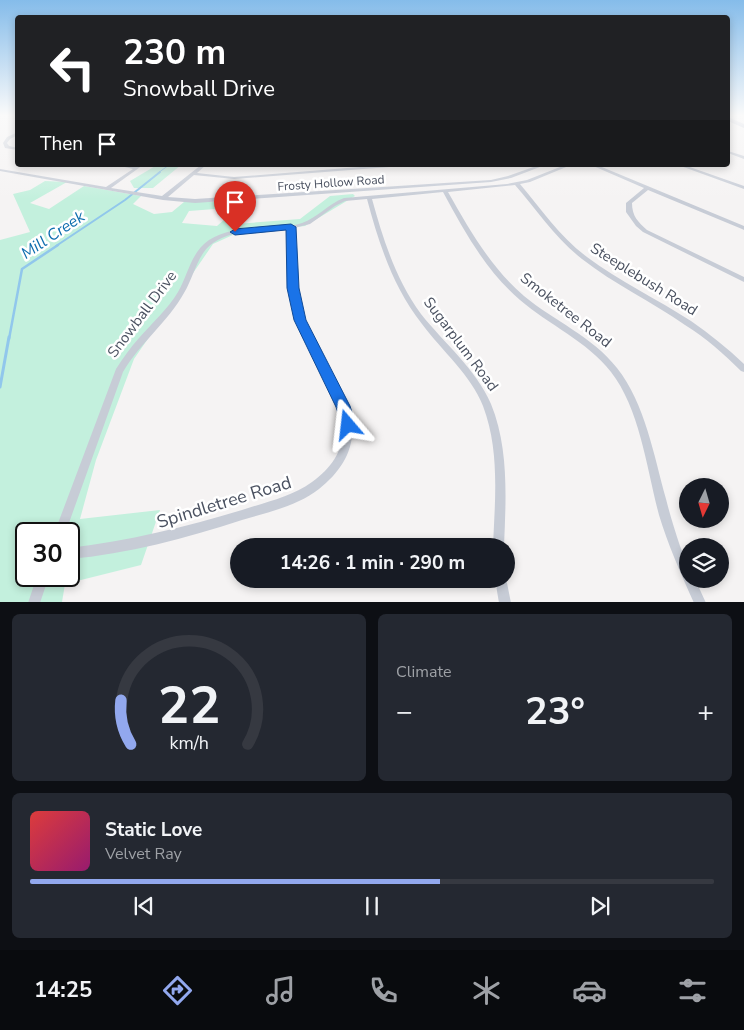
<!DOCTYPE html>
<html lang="en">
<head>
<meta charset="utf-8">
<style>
  :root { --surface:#171b24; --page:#242831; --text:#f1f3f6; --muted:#9ea1a6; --line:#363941; --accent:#92a8ee }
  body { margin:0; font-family:"Nunito Sans",sans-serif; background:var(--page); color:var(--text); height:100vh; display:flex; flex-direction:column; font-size:19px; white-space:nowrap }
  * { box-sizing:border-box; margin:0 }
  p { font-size:16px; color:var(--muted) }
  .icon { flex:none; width:28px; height:28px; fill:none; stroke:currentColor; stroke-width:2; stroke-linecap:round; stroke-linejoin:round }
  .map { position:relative; height:602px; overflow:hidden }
  .details { display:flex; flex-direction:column; gap:12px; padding:12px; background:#0d0f14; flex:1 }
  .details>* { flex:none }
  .banner { position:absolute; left:15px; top:15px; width:715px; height:152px; border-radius:5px; box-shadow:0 2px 8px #0003; background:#202124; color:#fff; overflow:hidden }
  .needle { width:32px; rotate:185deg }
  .buttons { position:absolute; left:679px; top:478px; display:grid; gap:10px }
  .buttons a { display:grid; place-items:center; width:50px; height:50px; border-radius:50%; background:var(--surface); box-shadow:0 2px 8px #0003; font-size:25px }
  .speed { position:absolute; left:15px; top:522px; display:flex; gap:10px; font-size:25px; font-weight:700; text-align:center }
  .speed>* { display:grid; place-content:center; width:65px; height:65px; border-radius:50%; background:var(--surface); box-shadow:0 2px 8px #0003; line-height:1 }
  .speed .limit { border:2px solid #111; border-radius:8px; background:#fff; color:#111 }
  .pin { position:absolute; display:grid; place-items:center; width:42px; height:42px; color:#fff; margin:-51px -21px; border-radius:50% 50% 50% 0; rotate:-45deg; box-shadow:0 0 5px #0007 }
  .pin .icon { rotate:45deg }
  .me { position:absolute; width:55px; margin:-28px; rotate:343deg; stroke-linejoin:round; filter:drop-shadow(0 0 4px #0008) }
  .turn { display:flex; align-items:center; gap:18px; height:105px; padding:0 25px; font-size:22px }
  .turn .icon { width:65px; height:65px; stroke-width:2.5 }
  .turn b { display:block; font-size:35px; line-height:42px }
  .then { display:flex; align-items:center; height:48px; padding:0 25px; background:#0003; gap:10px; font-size:19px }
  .big { font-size:38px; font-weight:700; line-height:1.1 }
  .details .card { flex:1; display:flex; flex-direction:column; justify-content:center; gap:8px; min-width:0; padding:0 18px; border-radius:8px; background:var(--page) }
  .details .dial { align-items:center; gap:0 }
  .dial svg { height:130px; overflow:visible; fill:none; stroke:var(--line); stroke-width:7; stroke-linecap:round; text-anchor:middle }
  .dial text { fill:var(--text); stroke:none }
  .song { display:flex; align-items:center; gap:15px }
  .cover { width:60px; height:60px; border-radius:8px; background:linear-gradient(135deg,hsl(0 70% 55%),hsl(320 70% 35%)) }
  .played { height:5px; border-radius:2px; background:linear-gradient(90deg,var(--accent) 60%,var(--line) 60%) }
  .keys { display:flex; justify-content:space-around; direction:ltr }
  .heat { display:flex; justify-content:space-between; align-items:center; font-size:28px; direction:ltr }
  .details .tiles { flex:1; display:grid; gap:12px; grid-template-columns:1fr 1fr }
  .card:last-child { grid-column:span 2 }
  .trip { position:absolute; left:230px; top:538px; width:285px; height:50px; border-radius:25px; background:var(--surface); box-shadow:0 2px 8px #0003; font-weight:700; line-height:50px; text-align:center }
  .tab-bar { display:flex; height:80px; justify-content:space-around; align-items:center; background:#090b0e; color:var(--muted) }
  .tab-bar .icon { width:35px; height:35px }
  .tab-bar .active { color:var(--accent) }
  .tab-bar b { font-size:22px; color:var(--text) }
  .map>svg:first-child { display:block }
  .green { fill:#c3f0dd; fill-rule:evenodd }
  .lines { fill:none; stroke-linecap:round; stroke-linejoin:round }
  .stream-far3 { stroke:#91c7ec; stroke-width:1 }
  .stream-far2 { stroke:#91c7ec; stroke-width:2 }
  .stream-far1 { stroke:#91c7ec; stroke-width:2.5 }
  .stream { stroke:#91c7ec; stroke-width:3 }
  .street { fill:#c7ccd6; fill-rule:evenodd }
  .primary { fill:#b3bcd0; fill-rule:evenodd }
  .route { fill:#1a73e8; stroke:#114b97 }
  .labels { text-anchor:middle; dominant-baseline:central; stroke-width:5; stroke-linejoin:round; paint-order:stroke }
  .far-street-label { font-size:12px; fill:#4a5160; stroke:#fff }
  .street-label { font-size:15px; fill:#4a5160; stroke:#fff }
  .water-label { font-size:16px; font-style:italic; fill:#0e6eaf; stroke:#fff }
  .near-street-label { font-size:18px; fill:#4a5160; stroke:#fff }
</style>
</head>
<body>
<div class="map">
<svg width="744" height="603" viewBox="0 0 744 603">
  <rect width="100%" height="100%" fill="#f5f3f3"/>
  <path class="green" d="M157 165H181L153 188H134L130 181Z
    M45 181 67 182 30 203 49 209 84 186 141 196 133 204 154 214 172 212 184 202H218L215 209 189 211 182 223 217 226 226 218H236V224L300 219 330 196 353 194 355 196 305 226 235 234 213 244 134 359 96 460 80 519 160 510 141 565 65 584 62 602 0 603V240L30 232 13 194 30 190ZM26 534H69V576H26Z"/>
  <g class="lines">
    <path class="stream-far3" d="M158 173 169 165"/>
    <path class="stream-far2" d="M56 246 125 200 160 172"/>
    <path class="stream-far1" d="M9 339 22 269 58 245"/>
    <path class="stream" d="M0 387 9 337"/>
    <path class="street" d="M18 132V135L10 139 7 143 9 146 18 148V150L5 148 3 143 7 137Z
      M728 151 744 156V159L728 153Z
      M117 165 136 166 138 165H143L111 188 162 196 201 165H206L197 173 234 177 384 165H404L402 166 234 179 194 175 168 197 195 199 491 180 508 176 539 165H545L511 178 491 182 195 203 163 200 0 171V169L106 187 133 169Z
      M565 165H571L530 182 520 184C541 209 560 237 587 257 619 281 657 299 691 321 710 334 727 348 744 364V372L741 371C724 354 706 338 685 325 652 302 614 284 582 259 555 238 537 210 515 185L448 192C469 229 491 268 524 296 554 321 592 336 617 368 645 403 654 456 666 499 670 515 675 531 680 546 682 552 686 558 688 564 688 568 688 574 688 579H695L706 603H694C681 574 668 545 659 515 647 470 640 409 611 372 587 341 549 325 520 300 486 271 464 231 443 192L372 199C383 239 396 280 421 314 444 343 476 369 491 404 509 448 506 499 504 546H493C495 499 500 451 483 406 471 375 442 351 422 324 393 287 379 244 367 199L345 201 335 206 310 224 294 228C294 256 293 284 301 311 305 326 312 339 319 353 328 372 347 397 351 417 357 447 342 471 319 489 297 506 269 512 242 520 186 538 128 554 69 559V548C128 541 185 527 242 510 266 502 291 497 312 482 335 465 348 444 341 414 339 403 332 394 327 384 322 375 318 366 313 357 306 342 299 327 294 312 286 285 288 257 288 229 263 232 235 228 213 243 197 254 194 277 184 293 168 322 140 343 123 372L65 534H54L116 369C123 358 130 348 139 338 152 323 168 309 178 292 188 275 191 252 209 240 237 222 271 233 302 223 317 218 328 204 344 198L507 184 527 180Z
      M591 165H597L744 226V230L742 229 648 190 632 203C632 216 638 222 647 230L744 277V282L643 232 636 226 626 212V203L644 188Z
      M678 165H684L744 186V189Z
      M37 576H49L40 603H28Z
      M506 578 511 603H499L495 579H506Z"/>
    <path class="primary" d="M728 117 744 124V128L728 121Z"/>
  </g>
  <linearGradient id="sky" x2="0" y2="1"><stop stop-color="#85bcea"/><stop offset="0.58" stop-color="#fafafa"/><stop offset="1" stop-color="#fafafa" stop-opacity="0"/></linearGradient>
  <rect width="744" height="199" fill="url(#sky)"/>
  <path class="route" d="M291 224 296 227 299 288 306 320 350 406 356 425 353 430 348 432 343 430 336 407 294 320 287 288 286 230 235 235 230 232 235 229Z"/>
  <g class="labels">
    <g class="far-street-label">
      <text transform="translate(331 183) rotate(-4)">Frosty Hollow Road</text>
    </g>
    <g class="street-label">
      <text transform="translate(644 279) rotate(32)">Steeplebush Road</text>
      <text transform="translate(566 310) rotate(38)">Smoketree Road</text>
      <text transform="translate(142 314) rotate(-53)">Snowball Drive</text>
      <text transform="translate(461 344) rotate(53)">Sugarplum Road</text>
    </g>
    <g class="water-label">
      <text transform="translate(53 235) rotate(-34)">Mill Creek</text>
    </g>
    <g class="near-street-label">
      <text transform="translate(224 502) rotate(-17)">Spindletree Road</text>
    </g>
  </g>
</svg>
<div class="buttons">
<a><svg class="needle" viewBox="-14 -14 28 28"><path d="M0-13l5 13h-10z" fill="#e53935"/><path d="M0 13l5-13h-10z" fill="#9ea1a6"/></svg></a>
<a><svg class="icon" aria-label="layers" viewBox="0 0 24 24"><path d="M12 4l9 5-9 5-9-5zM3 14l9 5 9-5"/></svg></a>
</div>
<div class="speed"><div class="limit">30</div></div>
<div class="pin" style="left:235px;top:232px;background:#d93025"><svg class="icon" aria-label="arrive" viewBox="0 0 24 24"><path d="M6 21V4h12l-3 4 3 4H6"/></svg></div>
<svg class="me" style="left:348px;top:425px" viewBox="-20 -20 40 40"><path d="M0-17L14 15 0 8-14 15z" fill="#1a73e8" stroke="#fff" stroke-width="4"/></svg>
<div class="trip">14:26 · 1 min · 290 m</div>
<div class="banner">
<div class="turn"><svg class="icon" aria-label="left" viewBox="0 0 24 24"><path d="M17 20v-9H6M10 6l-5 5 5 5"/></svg><div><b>230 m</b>Snowball Drive</div></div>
<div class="then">Then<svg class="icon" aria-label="arrive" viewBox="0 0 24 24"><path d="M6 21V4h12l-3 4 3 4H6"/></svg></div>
</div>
</div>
<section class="details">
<div class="tiles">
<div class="card dial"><svg viewBox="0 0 100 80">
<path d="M14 69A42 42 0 1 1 86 69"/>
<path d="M14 69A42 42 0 0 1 8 42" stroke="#92a8ee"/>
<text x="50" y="56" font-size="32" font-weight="700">22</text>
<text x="50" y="72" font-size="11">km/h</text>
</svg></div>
<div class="card"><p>Climate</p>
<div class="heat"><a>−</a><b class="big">23°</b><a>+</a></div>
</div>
<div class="card">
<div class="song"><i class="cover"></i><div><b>Static Love</b><p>Velvet Ray</p></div></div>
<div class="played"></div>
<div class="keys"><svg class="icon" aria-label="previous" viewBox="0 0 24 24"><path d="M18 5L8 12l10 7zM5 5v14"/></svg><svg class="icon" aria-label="pause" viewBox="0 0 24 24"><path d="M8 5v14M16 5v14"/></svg><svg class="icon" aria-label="next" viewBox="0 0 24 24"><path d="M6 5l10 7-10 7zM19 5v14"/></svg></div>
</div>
</div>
</section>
<nav class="tab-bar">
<b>14:25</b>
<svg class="icon active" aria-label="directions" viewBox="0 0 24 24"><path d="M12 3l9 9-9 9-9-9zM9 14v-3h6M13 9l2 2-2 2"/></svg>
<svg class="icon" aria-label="music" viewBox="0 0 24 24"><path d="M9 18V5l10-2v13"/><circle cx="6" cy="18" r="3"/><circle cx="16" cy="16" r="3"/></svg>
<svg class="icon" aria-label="phone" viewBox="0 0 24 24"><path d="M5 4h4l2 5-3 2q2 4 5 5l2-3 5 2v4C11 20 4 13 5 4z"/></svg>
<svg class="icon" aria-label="climate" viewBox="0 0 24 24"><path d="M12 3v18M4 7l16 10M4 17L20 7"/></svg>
<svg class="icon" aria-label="car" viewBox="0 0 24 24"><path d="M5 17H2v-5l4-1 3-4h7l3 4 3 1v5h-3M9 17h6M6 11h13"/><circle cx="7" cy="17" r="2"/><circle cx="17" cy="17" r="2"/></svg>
<svg class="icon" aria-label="filters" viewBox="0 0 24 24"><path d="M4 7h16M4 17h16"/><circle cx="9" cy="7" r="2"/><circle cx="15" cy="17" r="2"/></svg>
</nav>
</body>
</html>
